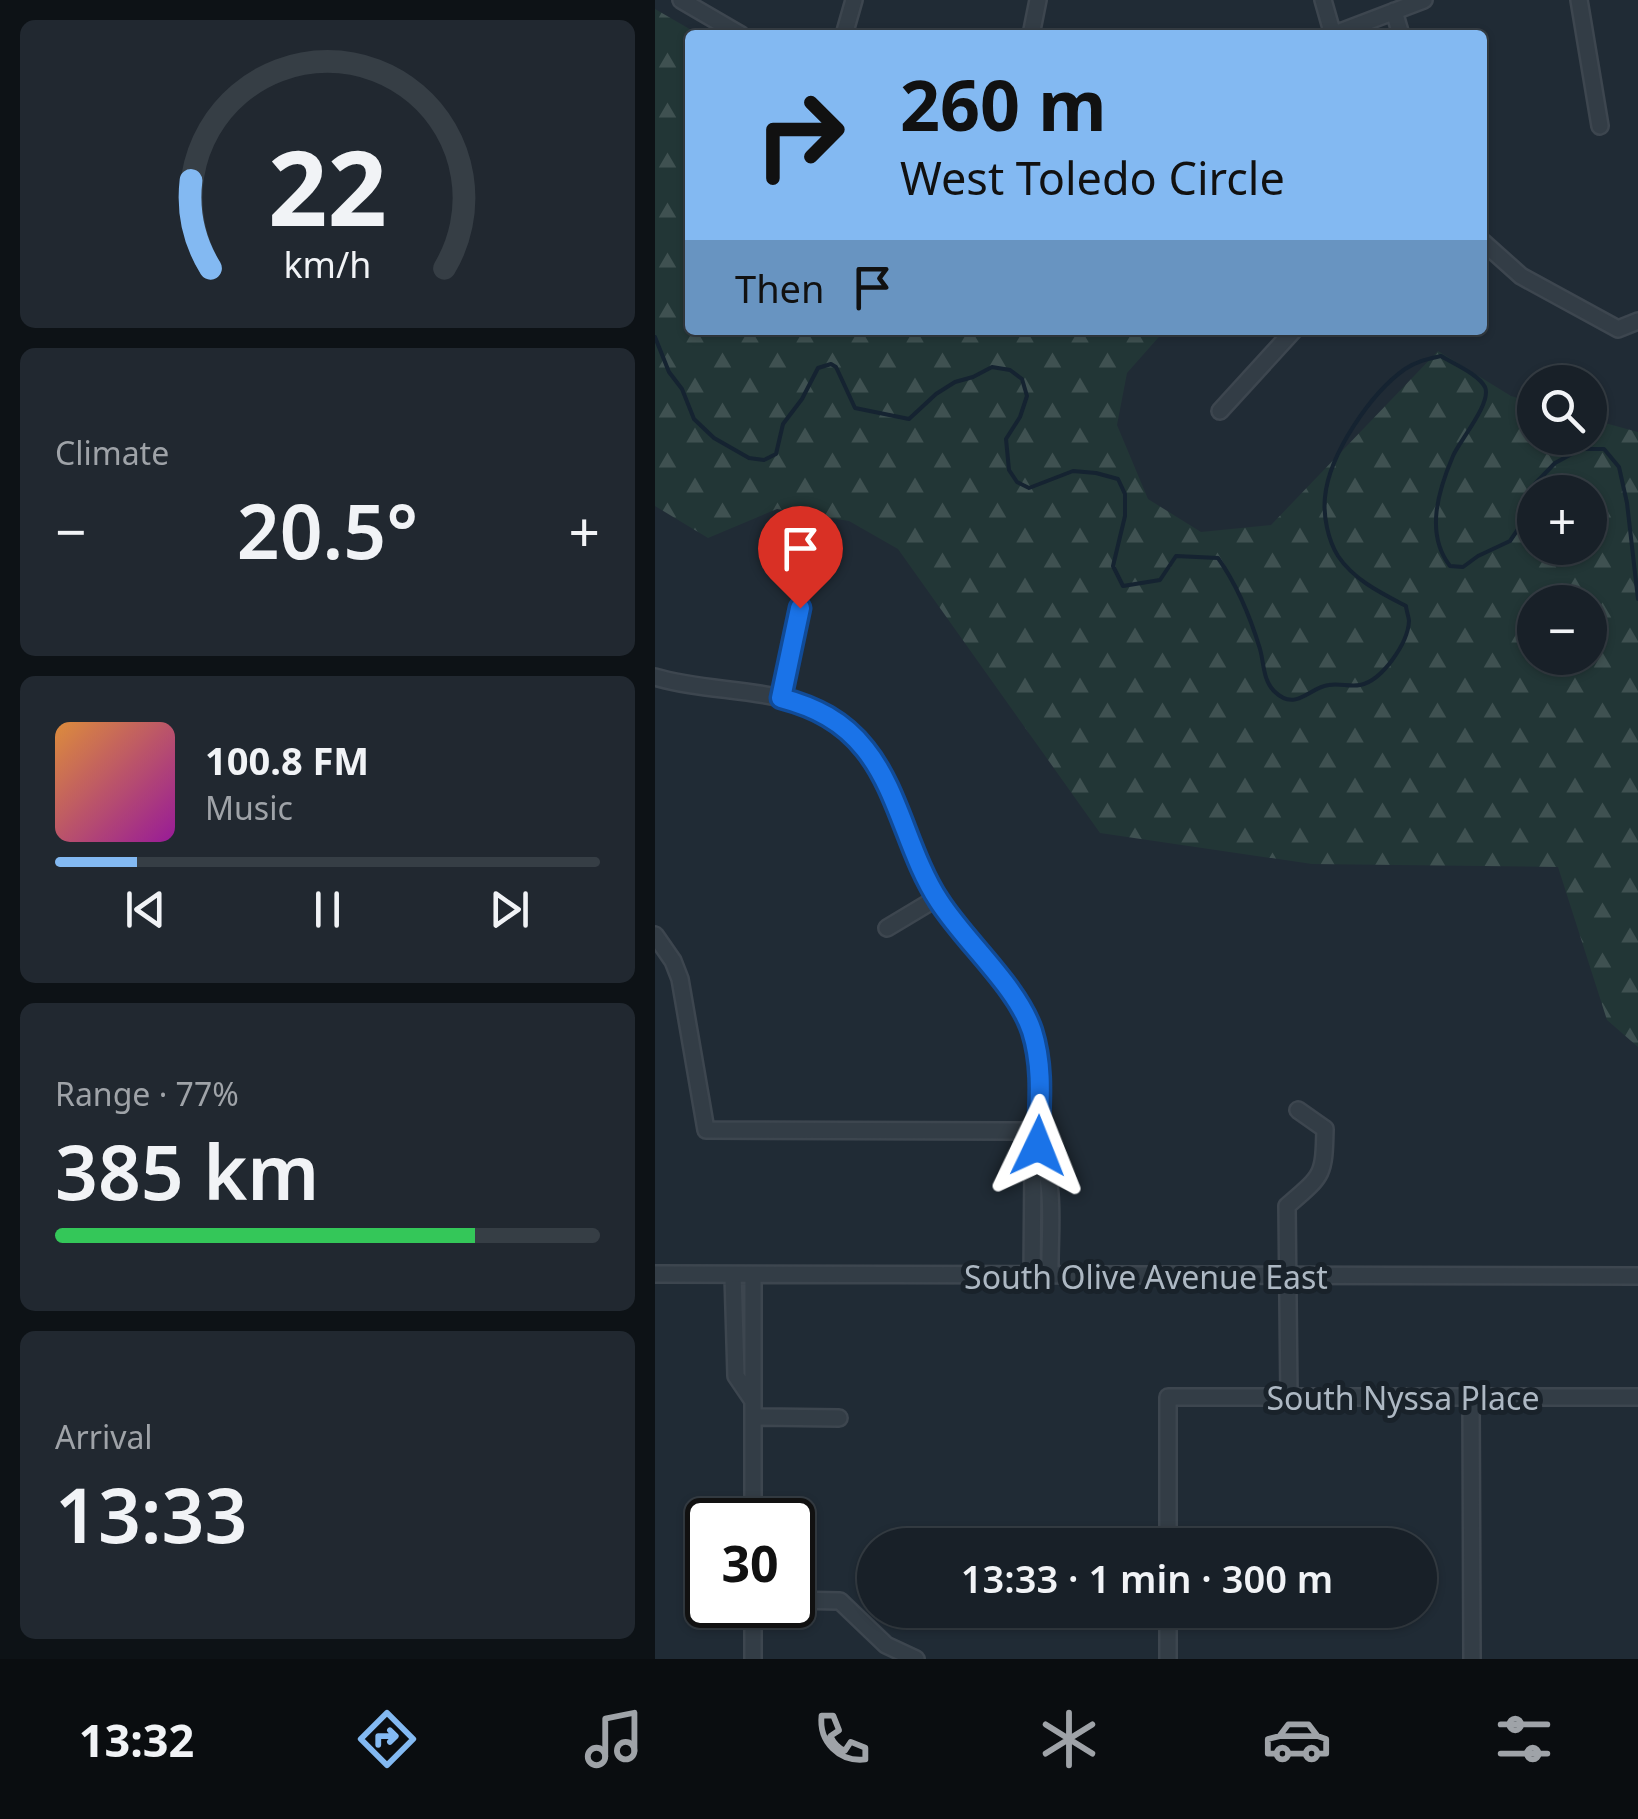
<!DOCTYPE html>
<html lang="en">
<head>
<meta charset="utf-8">
<style>
  :root { --surface:#182028; --page:#212830; --text:#f1f3f6; --muted:#9fa3a8; --line:#363e45; --accent:#83b9f2 }
  body { margin:0; font-family:"Noto Sans",sans-serif; background:var(--page); color:var(--text); height:100vh; display:flex; flex-direction:column; font-size:38px; white-space:nowrap }
  * { box-sizing:border-box; margin:0 }
  p { font-size:32px; color:var(--muted) }
  .icon { flex:none; width:55px; height:55px; fill:none; stroke:currentColor; stroke-width:2; stroke-linecap:round; stroke-linejoin:round }
  .map { position:relative; flex:1; overflow:hidden }
  .sheet { display:flex; flex-direction:column; gap:20px; padding:20px; background:#0d1216; width:655px }
  .sheet>* { flex:none }
  .guide { position:absolute; left:30px; top:30px; width:802px; height:305px; border-radius:10px; box-shadow:0 2px 8px #0004,0 0 0 2px var(--line); background:#83b9f2; color:#111; overflow:hidden }
  .controls { position:absolute; left:862px; top:365px; display:grid; gap:20px }
  .controls a { display:grid; place-items:center; width:90px; height:90px; border-radius:50%; background:var(--surface); box-shadow:0 2px 8px #0004,0 0 0 2px var(--line); font-size:50px }
  .speed { position:absolute; left:30px; top:1498px; display:flex; gap:20px; font-size:50px; font-weight:700; text-align:center }
  .speed>* { display:grid; place-content:center; width:130px; height:130px; border-radius:50%; background:var(--surface); box-shadow:0 2px 8px #0004,0 0 0 2px var(--line); line-height:1 }
  .speed .limit { border:5px solid #111; border-radius:15px; background:#fff; color:#111 }
  .pin { position:absolute; display:grid; place-items:center; width:85px; height:85px; color:#fff; margin:-102px -42px; border-radius:50% 50% 50% 0; rotate:-45deg; box-shadow:0 0 10px #0007 }
  .pin .icon { rotate:45deg }
  .me { position:absolute; width:110px; margin:-55px; rotate:2deg; stroke-linejoin:round; filter:drop-shadow(0 0 8px #0008) }
  .turn { display:flex; align-items:center; gap:35px; height:210px; padding:0 50px; font-size:45px }
  .turn .icon { width:130px; height:130px; stroke-width:2.5 }
  .turn b { display:block; font-size:70px; line-height:85px }
  .then { display:flex; align-items:center; height:95px; padding:0 50px; background:#0003; gap:20px; font-size:38px }
  .big { font-size:75px; font-weight:600; line-height:1.1 }
  .sheet .card { flex:1; display:flex; flex-direction:column; justify-content:center; gap:15px; min-width:0; padding:0 35px; border-radius:15px; background:var(--page) }
  .sheet .dial { align-items:center; gap:0 }
  .dial svg { height:260px; overflow:visible; fill:none; stroke:var(--line); stroke-width:7; stroke-linecap:round; text-anchor:middle }
  .dial text { fill:var(--text); stroke:none }
  .song { display:flex; align-items:center; gap:30px }
  .cover { width:120px; height:120px; border-radius:15px; background:linear-gradient(135deg,hsl(30 70% 55%),hsl(300 70% 35%)) }
  .played { height:10px; border-radius:5px; background:linear-gradient(90deg,var(--accent) 15%,var(--line) 15%) }
  .keys { display:flex; justify-content:space-around; direction:ltr }
  .heat { display:flex; justify-content:space-between; align-items:center; font-size:55px; direction:ltr }
  .charge { height:15px; border-radius:8px; background:linear-gradient(90deg,#34c759 77%,var(--line) 0) }
  .trip { position:absolute; left:202px; top:1528px; width:580px; height:100px; border-radius:50px; background:var(--surface); box-shadow:0 2px 8px #0004,0 0 0 2px var(--line); font-weight:600; line-height:100px; text-align:center }
  .dock { display:flex; height:160px; justify-content:space-around; align-items:center; background:#0a0d10; color:var(--muted) }
  .dock .icon { width:70px; height:70px }
  .dock .selected { color:var(--accent) }
  .dock b { font-size:45px; color:var(--text) }
  main { display:flex; flex:1; min-height:0 }
  .map>svg:first-child { display:block }
  .forest { fill:url(#forest-firs); fill-rule:evenodd }
  .lines { fill:none; stroke-linecap:round; stroke-linejoin:round }
  .stream { stroke:#152331; stroke-width:4 }
  .minor-casing { stroke:#3d464f; stroke-width:20 }
  .minor { stroke:#333d46; stroke-width:15 }
  .route-casing { stroke:#114b97; stroke-width:25 }
  .route { stroke:#1a73e8; stroke-width:18 }
  .labels { text-anchor:middle; dominant-baseline:central; stroke-width:10; stroke-linejoin:round; paint-order:stroke }
  .street-label { font-size:32px; fill:#adb8c3; stroke:#19222a }
</style>
</head>
<body>
<main>
<section class="sheet">
<div class="card dial"><svg viewBox="0 0 100 80">
<path d="M14 69A42 42 0 1 1 86 69"/>
<path d="M14 69A42 42 0 0 1 8 42" stroke="#83b9f2"/>
<text x="50" y="56" font-size="32" font-weight="700">22</text>
<text x="50" y="72" font-size="11">km/h</text>
</svg></div>
<div class="card"><p>Climate</p>
<div class="heat"><a>−</a><b class="big">20.5°</b><a>+</a></div>
</div>
<div class="card">
<div class="song"><i class="cover"></i><div><b>100.8 FM</b><p>Music</p></div></div>
<div class="played"></div>
<div class="keys"><svg class="icon" aria-label="previous" viewBox="0 0 24 24"><path d="M18 5L8 12l10 7zM5 5v14"/></svg><svg class="icon" aria-label="pause" viewBox="0 0 24 24"><path d="M8 5v14M16 5v14"/></svg><svg class="icon" aria-label="next" viewBox="0 0 24 24"><path d="M6 5l10 7-10 7zM19 5v14"/></svg></div>
</div>
<div class="card"><p>Range · 77%</p><b class="big">385 km</b><div class="charge"></div></div>
<div class="card"><p>Arrival</p><b class="big">13:33</b></div>
</section>
<div class="map">
<svg width="983" height="1659" viewBox="0 0 983 1659">
  <defs>
    <pattern id="forest-firs" width="22" height="20" patternUnits="userSpaceOnUse" patternTransform="scale(2.5)"><rect width="22" height="20" fill="#223636"/><path d="M5 1l3.5 6h-7zM16 11l3.5 6h-7z" fill="#3f5151"/></pattern>
  </defs>
  <rect width="100%" height="100%" fill="#202b35"/>
  <path class="forest" d="M0 9 45 35H35V330H510L472 373 462 425 493 499 546 532 616 525 783 351 856 396 880 403V438H935V419L983 432V1047L952 1020 903 867 657 864 445 833 243 549 194 521 122 509 53 538 0 506ZM880 492H935V548H880ZM880 602H935V658H880Z"/>
  <g class="lines">
    <path class="stream" d="M0 337 14 372 27 389 39 419 59 438 94 458 109 460 121 454 128 424 147 399 163 368 176 364 181 367 200 408 254 419 281 394 300 382 318 377 337 367 355 370 367 379 372 396 365 417 351 439 354 470 362 482 374 488 418 471 441 473 463 479 470 494V516L458 566 468 586 505 580 521 556 563 558C582 585 595 616 605 649 609 663 608 680 619 691 641 713 654 687 674 685 684 683 695 687 705 685 727 681 753 643 754 621 754 618 751 609 751 606 726 593 699 580 683 556 673 540 668 516 670 497 674 454 716 393 750 369 762 361 773 359 786 356 799 364 823 374 830 387 837 403 805 440 798 456 783 491 770 534 795 566L808 567 823 556 855 541 870 519 876 488 900 463 926 449H949L964 467 972 503 983 599"/>
    <g class="minor-casing">
      <path id="minor" d="M26 0 86 35
        M668 0 678 35
        M924 0 945 126
        M739 11 746 35
        M189 35 199 0
        M376 35 383 0
        M677 35 769 0
        M828 242 866 276 963 329 983 321
        M565 411 639 330
        M0 677C60 695 131 685 183 722 240 763 247 843 283 899 311 944 364 986 379 1036 390 1074 389 1125 378 1164L377 1276
        M127 698 145 607
        M232 928 282 898
        M0 935 18 961 25 979 51 1130 383 1131
        M383 1146C402 1184 394 1234 395 1276
        M0 1274 983 1276
        M78 1275 81 1376 98 1401
        M98 1275V1520
        M634 1397 632 1206C668 1175 669 1176 670 1129L643 1110
        M816 1397 817 1659
        M99 1417 184 1418
        M513 1545V1397H983
        M138 1600 185 1601 231 1645 261 1659
        M98 1605V1659
        M513 1610V1659"/>
    </g>
    <use href="#minor" class="minor"/>
  </g>
  <g class="lines">
    <g class="route-casing">
      <path id="route" d="M145 608 126 698C160 707 188 721 210 749 244 791 253 854 284 901 311 943 362 986 377 1031 389 1069 384 1107 383 1146"/>
    </g>
    <use href="#route" class="route"/>
  </g>
  <g class="labels">
    <g class="street-label">
      <text x="491" y="1276">South Olive Avenue East</text>
      <text x="748" y="1397">South Nyssa Place</text>
    </g>
  </g>
</svg>
<div class="controls">
<a><svg class="icon" aria-label="search" viewBox="0 0 24 24"><circle cx="10" cy="10" r="6"/><path d="M15 15l6 6"/></svg></a>
<a>+</a>
<a>−</a>
</div>
<div class="speed"><div class="limit">30</div></div>
<div class="pin" style="left:145px;top:608px;background:#d93025"><svg class="icon" aria-label="arrive" viewBox="0 0 24 24"><path d="M6 21V4h12l-3 4 3 4H6"/></svg></div>
<svg class="me" style="left:383px;top:1146px" viewBox="-20 -20 40 40"><path d="M0-17L14 15 0 8-14 15z" fill="#1a73e8" stroke="#fff" stroke-width="4"/></svg>
<div class="trip">13:33 · 1 min · 300 m</div>
<div class="guide">
<div class="turn"><svg class="icon" aria-label="right" viewBox="0 0 24 24"><path d="M7 20v-9h11M14 6l5 5-5 5"/></svg><div><b>260 m</b>West Toledo Circle</div></div>
<div class="then">Then<svg class="icon" aria-label="arrive" viewBox="0 0 24 24"><path d="M6 21V4h12l-3 4 3 4H6"/></svg></div>
</div>
</div>
</main>
<nav class="dock">
<b>13:32</b>
<svg class="icon selected" aria-label="directions" viewBox="0 0 24 24"><path d="M12 3l9 9-9 9-9-9zM9 14v-3h6M13 9l2 2-2 2"/></svg>
<svg class="icon" aria-label="music" viewBox="0 0 24 24"><path d="M9 18V5l10-2v13"/><circle cx="6" cy="18" r="3"/><circle cx="16" cy="16" r="3"/></svg>
<svg class="icon" aria-label="phone" viewBox="0 0 24 24"><path d="M5 4h4l2 5-3 2q2 4 5 5l2-3 5 2v4C11 20 4 13 5 4z"/></svg>
<svg class="icon" aria-label="climate" viewBox="0 0 24 24"><path d="M12 3v18M4 7l16 10M4 17L20 7"/></svg>
<svg class="icon" aria-label="car" viewBox="0 0 24 24"><path d="M5 17H2v-5l4-1 3-4h7l3 4 3 1v5h-3M9 17h6M6 11h13"/><circle cx="7" cy="17" r="2"/><circle cx="17" cy="17" r="2"/></svg>
<svg class="icon" aria-label="filters" viewBox="0 0 24 24"><path d="M4 7h16M4 17h16"/><circle cx="9" cy="7" r="2"/><circle cx="15" cy="17" r="2"/></svg>
</nav>
</body>
</html>
